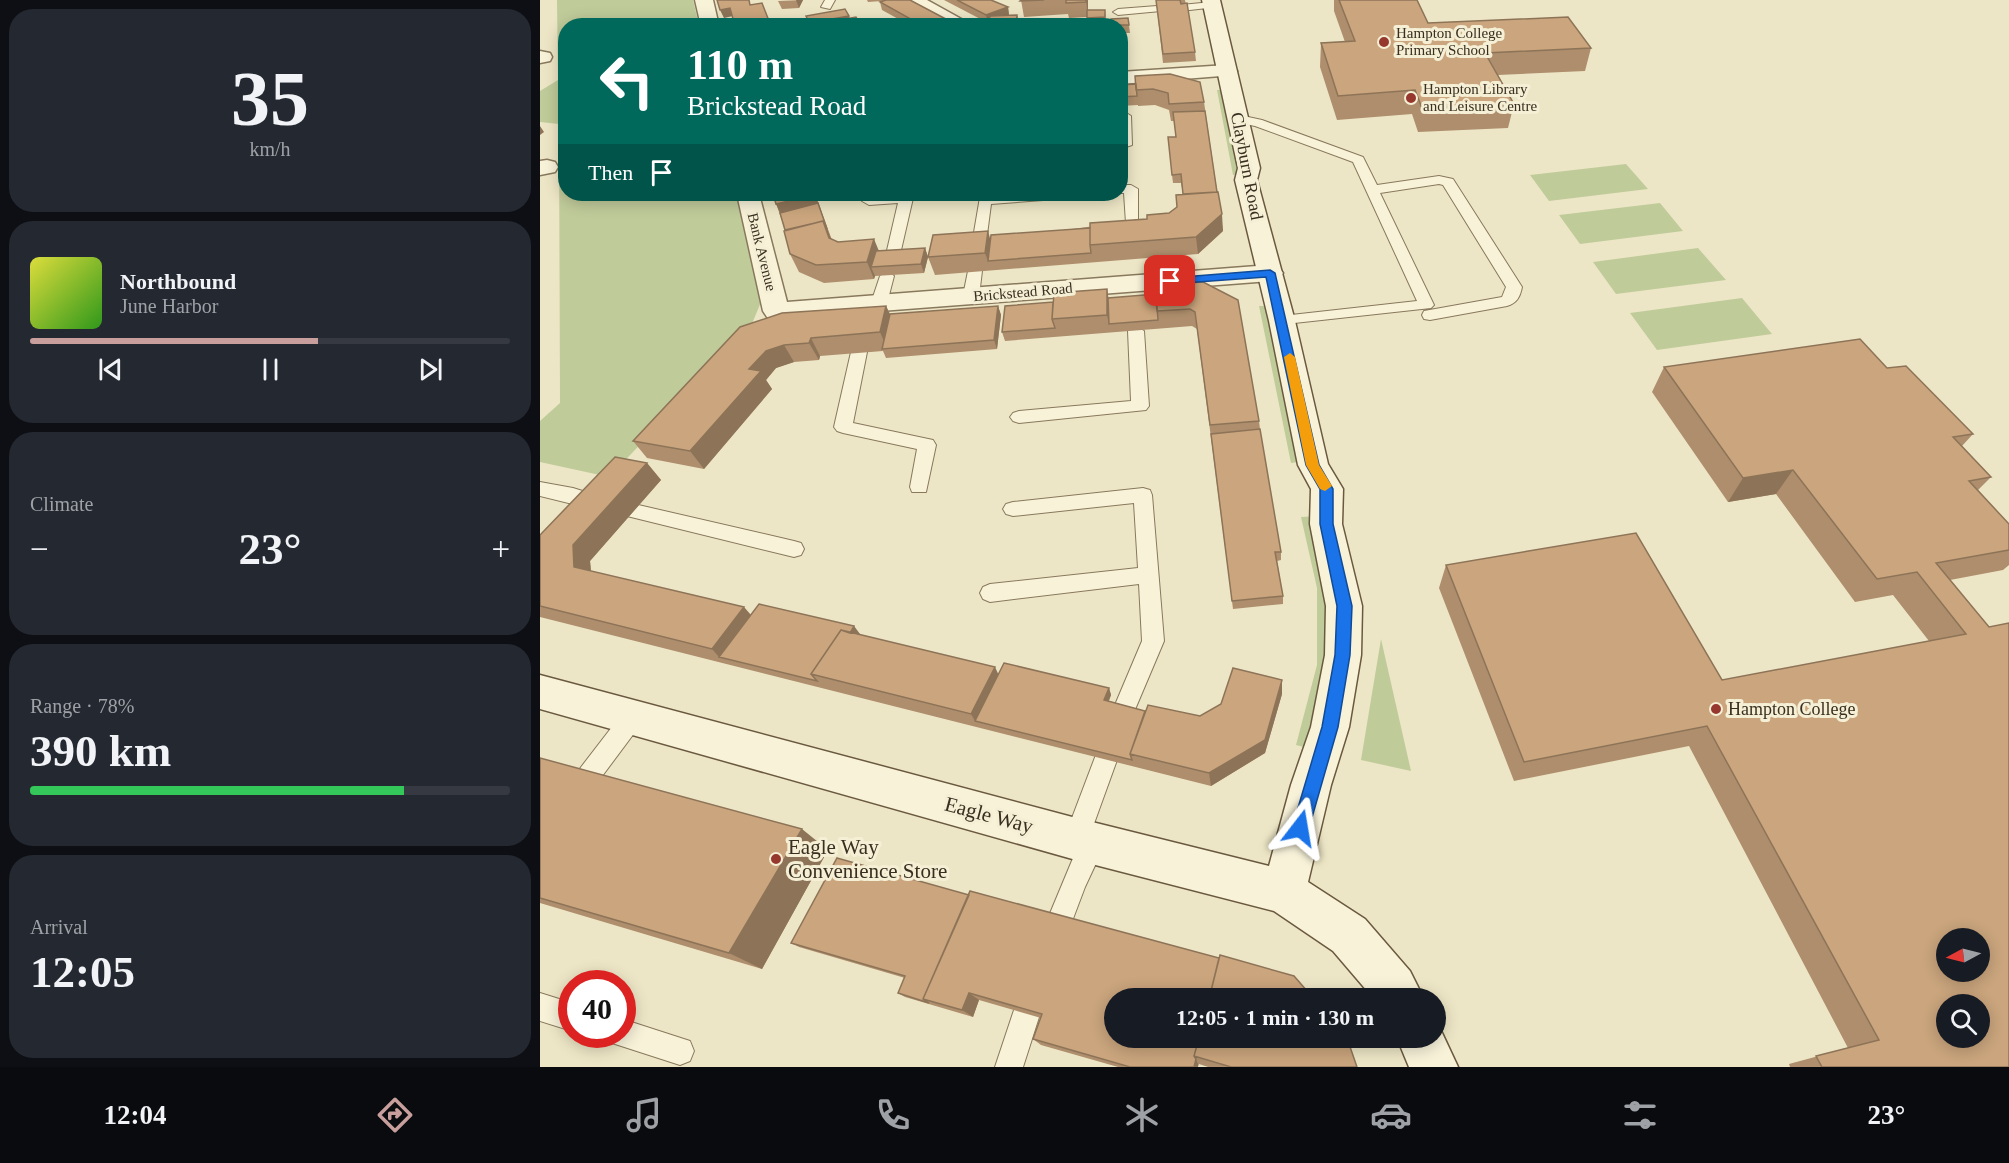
<!DOCTYPE html>
<html lang="en">
<head>
<meta charset="utf-8">
<style>
  :root { --surface:#171b24; --page:#242831; --text:#f1f3f6; --muted:#9ea1a6; --line:#363941; --accent:#c89f9c }
  body { margin:0; font-family:"Times New Roman",serif; background:var(--page); color:var(--text); height:100vh; display:flex; flex-direction:column; font-size:22px; white-space:nowrap }
  * { box-sizing:border-box; margin:0 }
  p { font-size:20px; color:var(--muted) }
  .icon { flex:none; width:33px; height:33px; fill:none; stroke:currentColor; stroke-width:2; stroke-linecap:round; stroke-linejoin:round }
  .map { position:relative; flex:1; overflow:hidden }
  .panel { display:flex; flex-direction:column; gap:9px; padding:9px; background:#0d0f14; width:540px }
  .panel>* { flex:none }
  .guide { position:absolute; left:18px; top:18px; width:570px; height:183px; border-radius:24px; box-shadow:0 3px 15px #0003; background:#00695c; color:#fff; overflow:hidden }
  .needle { width:39px; rotate:263deg }
  .controls { position:absolute; left:1396px; top:928px; display:grid; gap:12px }
  .controls a { display:grid; place-items:center; width:54px; height:54px; border-radius:50%; background:var(--surface); box-shadow:0 3px 15px #0003; font-size:30px }
  .speed { position:absolute; left:18px; top:970px; display:flex; gap:12px; font-size:30px; font-weight:700; text-align:center }
  .speed>* { display:grid; place-content:center; width:78px; height:78px; border-radius:50%; background:var(--surface); box-shadow:0 3px 15px #0003; line-height:1 }
  .speed .limit { border:9px solid #d22; background:#fff; color:#111 }
  .pin { position:absolute; display:grid; place-items:center; width:51px; height:51px; color:#fff; margin:-26px; border-radius:12px; box-shadow:0 3px 9px #0006 }
  .me { position:absolute; width:66px; margin:-33px; rotate:14deg; stroke-linejoin:round; filter:drop-shadow(0 0 4px #0008) }
  .turn { display:flex; align-items:center; gap:21px; height:126px; padding:0 30px; font-size:27px }
  .turn .icon { width:78px; height:78px; stroke-width:2.5 }
  .turn b { display:block; font-size:42px; line-height:51px }
  .then { display:flex; align-items:center; height:57px; padding:0 30px; background:#0003; gap:12px; font-size:22px }
  .big { font-size:45px; font-weight:600; line-height:1.1 }
  .panel .tile { flex:1; display:flex; flex-direction:column; justify-content:center; gap:9px; min-width:0; padding:0 21px; border-radius:24px; background:var(--page) }
  .panel .dial { align-items:center; gap:0 }
  .dial b { font-size:78px; line-height:1 }
  .song { display:flex; align-items:center; gap:18px }
  .cover { width:72px; height:72px; border-radius:9px; background:linear-gradient(135deg,hsl(60 70% 55%),hsl(110 70% 35%)) }
  .played { height:6px; border-radius:3px; background:linear-gradient(90deg,var(--accent) 60%,var(--line) 60%) }
  .keys { display:flex; justify-content:space-around; direction:ltr }
  .heat { display:flex; justify-content:space-between; align-items:center; font-size:33px; direction:ltr }
  .charge { height:9px; border-radius:4px; background:linear-gradient(90deg,#34c759 78%,var(--line) 0) }
  .trip { position:absolute; left:564px; top:988px; width:342px; height:60px; border-radius:30px; background:var(--surface); box-shadow:0 3px 15px #0003; font-weight:600; line-height:60px; text-align:center }
  .dock { display:flex; height:96px; justify-content:space-around; align-items:center; background:#090b0e; color:var(--muted) }
  .dock .icon { width:42px; height:42px }
  .dock .on { color:var(--accent) }
  .dock b { font-size:27px; color:var(--text) }
  main { display:flex; flex:1; min-height:0 }
  .map>svg:first-child { display:block }
  .green { fill:#c0cb9a }
  .lines { fill:none; stroke-linecap:round; stroke-linejoin:round }
  .lane-casing { stroke:#88785c; stroke-width:2 }
  .street-casing { stroke:#88785c; stroke-width:3 }
  .secondary-casing { stroke:#6a593f; stroke-width:3 }
  .lane { fill:#f8f2d9; fill-rule:evenodd }
  .street { fill:#f8f2d9; fill-rule:evenodd }
  .secondary { fill:#f8f2d9; fill-rule:evenodd }
  .wall { fill:#ae8e6c }
  .shaded-wall { fill:#8d7458 }
  .building { fill:#caa57d; stroke:#8d7458; stroke-width:1.5; fill-rule:evenodd }
  .route { fill:#1a73e8; stroke:#114b97; stroke-width:1.5 }
  .slow { fill:#f59e0b }
  .poi-dot { fill:#96382e; stroke:#f5efd5; stroke-width:2 }
  .labels { text-anchor:middle; dominant-baseline:central; stroke-width:6; stroke-linejoin:round; paint-order:stroke }
  .far-poi-label { font-size:15px; fill:#392e1f; stroke:#f5efd5; text-anchor:start }
  .far-street-label { font-size:15px; fill:#392e1f; stroke:#f5efd5 }
  .street-label { font-size:18px; fill:#392e1f; stroke:#f5efd5 }
  .poi-label { font-size:18px; fill:#392e1f; stroke:#f5efd5; text-anchor:start }
  .near-street-label { font-size:21px; fill:#392e1f; stroke:#f5efd5 }
  .near-poi-label { font-size:21px; fill:#392e1f; stroke:#f5efd5; text-anchor:start }
</style>
</head>
<body>
<main>
<section class="panel">
<div class="tile dial"><b>35</b><p>km/h</p></div>
<div class="tile">
<div class="song"><i class="cover"></i><div><b>Northbound</b><p>June Harbor</p></div></div>
<div class="played"></div>
<div class="keys"><svg class="icon" aria-label="previous" viewBox="0 0 24 24"><path d="M18 5L8 12l10 7zM5 5v14"/></svg><svg class="icon" aria-label="pause" viewBox="0 0 24 24"><path d="M8 5v14M16 5v14"/></svg><svg class="icon" aria-label="next" viewBox="0 0 24 24"><path d="M6 5l10 7-10 7zM19 5v14"/></svg></div>
</div>
<div class="tile"><p>Climate</p>
<div class="heat"><a>−</a><b class="big">23°</b><a>+</a></div>
</div>
<div class="tile"><p>Range · 78%</p><b class="big">390 km</b><div class="charge"></div></div>
<div class="tile"><p>Arrival</p><b class="big">12:05</b></div>
</section>
<div class="map">
<svg width="1469" height="1067" viewBox="0 0 1469 1067">
  <rect width="100%" height="100%" fill="#ede6c6"/>
  <path class="green" d="M17 0H153L159 25 26 26V194H196L221 302 209 331 69 477 0 462V421L20 403 19 124 0 122V91L18 80Z
    M677 90H688L706 174 693 175Z
    M1086 164 1108 189 1009 201 990 175Z
    M1120 203 1143 231 1040 244 1019 215Z
    M1158 248 1186 280 1076 294 1053 262Z
    M1202 298 1232 334 1117 350 1090 313Z
    M719 306H734L765 461 751 463Z
    M777 516 793 588 775 750 756 745 777 665V588L761 517Z
    M841 639 871 771 821 760Z"/>
  <g class="lines">
    <g class="lane-casing">
      <path id="lane" d="M285 0H295L290 9 281 7Z
        M672 2 677 5 676 7 641 11 636 8 641 5Z
        M617 6 622 9 621 11 578 15 573 12 578 9Z
        M585 112 591 116 592 145 580 149V114Z
        M699 115 722 120 823 157 837 185 899 176 913 179 982 287C980 297 977 303 967 306L890 320 884 319 882 315 884 311 962 297 966 287 903 185 899 184 840 193 894 305 891 308 736 325 734 321 736 317 742 316 877 301 813 162 715 126 695 122V116Z
        M580 185H591L598 189V226H588L586 223 584 193H580Z
        M366 194 373 198 359 259 352 263 345 259 358 203 329 205 322 201 329 197Z
        M479 194H537L530 198 451 204 445 250 438 254 433 253 431 250 440 197Z
        M435 267 442 271 439 296 431 301 423 296 428 271Z
        M347 271 354 276 347 303 339 308 334 306 331 303 340 276Z
        M596 326 604 331 609 406 606 410 479 423 473 421 470 417 473 413 479 411 591 401 588 331Z
        M319 347 327 352 313 423 393 440 396 445 386 492H372L370 487 377 449 303 433 297 431 294 427 311 352Z
        M0 482 33 488 68 499 70 504 68 509 61 511 0 496Z
        M603 488 610 490 612 495 624 641 591 719 583 722 575 719 572 712 602 641 599 584 450 602 443 599 440 593 443 587 450 584 598 568 594 503 473 516 466 514 463 509 466 504 473 502Z
        M94 504 254 541 261 543 264 549 261 555 254 557 87 516 84 511 87 506Z
        M93 707 101 710 104 717 101 724 51 791 43 795 35 791 31 783 35 775 85 710Z
        M565 749 573 752 577 760 551 832 562 835 565 844 545 887 528 932 519 936 510 932 506 923 536 851 527 848 524 839 557 752Z
        M0 993 32 1003V1031L0 1021Z
        M486 1000 496 1004 500 1014 483 1067H455L476 1004Z
        M82 1019 150 1041 154 1051 150 1061 140 1065 72 1043 69 1035H82Z"/>
    </g>
    <g class="street-casing">
      <path id="street" d="M155 0H173L179 26H161Z
        M365 0H387L434 26H410Z
        M0 51 10 53 12 57 10 61 0 63Z
        M687 65 697 71 694 75 580 84V72Z
        M7 160 15 162 18 167 15 172 0 175V161Z
        M197 194H219L247 302 730 265 739 268 743 273 739 278 730 281 236 319 227 317 223 311Z"/>
    </g>
    <g class="secondary-casing">
      <path id="secondary" d="M662 0H680L720 168 717 180 755 321 788 464 803 489 802 524 822 606 821 655 809 727 791 785 768 882 825 919 870 971 884 999H834L793 951 734 911 536 860 0 709V675L536 818 729 866 751 785 771 727 785 655 786 606 770 524 771 489 758 465 729 321 695 180 698 168Z
        M896 1020 918 1067H869L857 1038H896Z"/>
    </g>
    <use href="#lane" class="lane"/>
    <use href="#street" class="street"/>
    <use href="#secondary" class="secondary"/>
  </g>
  <path class="wall" d="M263 0 259 8 242 9 238 1Z
    M327 0H370L419 26H371L342 10 340 2 342 1 328 2Z
    M404 0H451L468 7 469 15H477L479 26H448V23Z
    M481 0H548V10H565L566 25 548 26 547 17 529 18 528 14 484 17Z
    M616 0H645L655 52 656 61 623 63Z
    M794 0H877L888 23 1051 48 1045 71 958 75 974 104 968 128 878 132 872 114 797 120 780 67 781 43 805 42 794 11Z
    M588 18 590 33H580V26H571Z
    M596 84 664 102 683 231 658 254 395 275 388 257 450 240 607 219 629 213 637 207 643 194 641 183H633L632 175 636 137 634 121H631L629 110 615 105 598 106V105L580 106V85Z
    M233 194H275L292 240 298 242 339 251 385 248 388 257 384 273 335 276 334 279 284 283 259 272 250 254 245 230Z
    M663 282 719 421 720 429 741 552V560L737 561 743 596V604L693 609 657 329 652 326 465 341 462 332 513 302 567 289 568 298 616 294Z
    M346 306 350 314 458 306 461 315 457 349 346 358 343 351 280 356 279 360 254 362 236 368 226 380 232 389 164 469 107 458 93 441 200 327Z
    M1124 367 1347 368 1433 434 1422 446 1451 477 1438 490 1469 524V565L1463 570 1410 580 1449 627 1469 1067H1250L1249 1064 1308 1048 1149 746 974 781 899 588 906 565 1182 680 1389 641 1353 595 1315 602 1236 494 1188 502 1112 392Z
    M107 463 121 480 50 561 51 571 211 615 314 626 319 635 458 675 569 688 571 695 569 701 605 711 660 716 742 694 725 753 671 786 0 617V535Z
    M0 758 288 850 222 969 0 903Z
    M251 943 817 1067H668L659 1064 658 1067H578L501 1045 493 1039 501 1018 439 1000 433 1017 365 997 358 993 365 978 259 947Z"/>
  <path class="shaded-wall" d="M256 0H263L259 8Z
    M546 0H548V17Z
    M468 7 469 15 448 24 446 15Z
    M190 8 193 16 184 18 180 10Z
    M477 15 479 23V26H476Z
    M309 16 311 24 270 26 269 23Z
    M0 126 4 132 0 135Z
    M274 194H275L297 256 289 239 281 212 244 222 236 204Z
    M682 214 683 231 658 254 656 237Z
    M448 231 453 249 448 261 445 253Z
    M334 239 341 256 331 267 335 276 334 279 327 262Z
    M385 248 388 257 384 273 381 264Z
    M567 289 570 307 569 324 567 315Z
    M346 306 354 323 347 348 340 332Z
    M458 306 461 315 457 349 454 340Z
    M271 338 280 356 279 360 269 343Z
    M244 345 254 362 236 368 226 380 232 389 164 469 150 451 209 369 226 351Z
    M107 463 121 480 50 561 52 583 34 567 33 545Z
    M1253 470 1236 494 1188 502 1203 478Z
    M204 607 218 623 179 657 172 649Z
    M314 626 320 634 290 679 281 676Z
    M455 667 462 682 435 721 431 714Z
    M742 680V694L725 753 671 786 669 773Z
    M569 688 571 695 566 707 564 700Z
    M262 829 288 850 222 969 189 953Z
    M429 993 439 1000 433 1017 422 1010Z
    M656 1059 658 1064V1067H654Z"/>
  <path class="building" d="M177 0H209L210 5 222 3 231 26H195L190 8 180 10Z
    M346 0H370L419 26H383L340 2Z
    M417 0H451L468 7 446 15Z
    M481 0H504L480 1Z
    M526 0H546V2L526 3Z
    M616 0H640L641 4 647 3 655 52 623 54Z
    M799 0H877L888 23 1028 17 1051 48 945 53 974 104 882 108 875 90 798 96 781 43 815 41Z
    M305 9 309 16 269 23 266 16Z
    M547 10H565V17L547 18Z
    M477 15 476 26H448L450 16Z
    M316 17 320 24 314 26H266Z
    M588 18 589 25H571V19Z
    M630 74 660 82 664 102 629 104 628 93 613 89 596 90 595 76Z
    M596 84 597 96 580 97V85Z
    M665 111 677 192 643 194 641 174 632 175 628 137H636L633 112Z
    M678 192 682 214 656 237 550 245V223L607 219V215L629 213 637 207 636 195Z
    M233 194H274V195L236 204Z
    M278 203 287 229 283 221 245 230 240 213Z
    M283 221 289 238 298 242 334 239 327 262 276 265 250 254 244 231Z
    M550 228V245L551 253 448 261 451 235Z
    M448 231 445 253 388 257 393 235Z
    M385 248 381 264 331 267 336 251Z
    M663 282 698 300 719 421 670 425 655 312 650 309 617 311 615 285Z
    M567 289V315L512 319 514 293Z
    M616 294 618 320 569 324 568 298Z
    M513 302 512 319 515 328 462 332 465 306Z
    M346 306 340 332 271 338 269 343 244 345 226 351 209 369 221 371 150 451 93 441 200 327 242 313Z
    M458 306 454 340 342 349 350 314Z
    M1320 339 1347 368 1366 366 1433 434 1413 437 1451 477 1429 481 1469 524V550L1396 563 1449 627 1469 623V1067H1282L1276 1056 1339 1040 1167 726 984 762 906 565 1096 533 1182 680 1426 634 1377 572 1337 579 1253 470 1203 478 1124 367ZM1407 939H1440V972H1407ZM1407 1005H1440V1038H1407Z
    M720 429 741 552H735L743 596 692 601 671 434Z
    M75 457 107 463 33 545 34 567 204 607 172 649 0 606V535Z
    M219 604 314 626 310 633 301 630 271 674 277 681 179 657Z
    M301 630 455 667 431 714 271 674Z
    M464 663 569 688 564 700 605 711 590 754 592 760 435 721Z
    M693 668 742 680 725 740 669 773 590 754 608 705 660 716 681 704Z
    M0 758 262 829 189 953 0 898Z
    M297 858 429 895 383 999 389 1003 358 993 365 976 251 943Z
    M430 891 679 958 669 999H574V1038H659L654 1056 656 1059 654 1067H590L493 1039 502 1014 429 993 422 1010 383 999Z
    M680 955 754 976 774 999H669Z
    M659 1038H807L817 1067H691L654 1056Z"/>
  <path class="route" d="M730 270 735 273 779 465 793 489V524L812 606 810 655 798 727 769 828 766 834 760 837 754 834 752 828 782 727 795 655 797 606 780 524V489L766 465 726 277 630 284 625 281 630 278Z"/>
  <path class="slow" d="M750 353 755 357 779 465 792 486 785 491 780 489 766 465 744 357Z"/>
  <g class="poi-dot">
    <circle cx="844" cy="42" r="6"/>
    <circle cx="871" cy="98" r="6"/>
    <circle cx="1176" cy="709" r="6"/>
    <circle cx="236" cy="859" r="6"/>
  </g>
  <g class="labels">
    <g class="far-poi-label">
      <text x="856" y="33">Hampton College<tspan x="856" dy="17">Primary School</tspan></text>
      <text x="883" y="89">Hampton Library<tspan x="883" dy="17">and Leisure Centre</tspan></text>
    </g>
    <g class="far-street-label">
      <text transform="translate(222 252) rotate(76)">Bank Avenue</text>
      <text transform="translate(483 292) rotate(-5)">Brickstead Road</text>
    </g>
    <g class="street-label">
      <text transform="translate(707 166) rotate(79)">Clayburn Road</text>
    </g>
    <g class="poi-label">
      <text x="1188" y="709">Hampton College</text>
    </g>
    <g class="near-street-label">
      <text transform="translate(449 815) rotate(15)">Eagle Way</text>
    </g>
    <g class="near-poi-label">
      <text x="248" y="847">Eagle Way<tspan x="248" dy="24">Convenience Store</tspan></text>
    </g>
  </g>
</svg>
<div class="controls">
<a><svg class="needle" viewBox="-14 -14 28 28"><path d="M0-13l5 13h-10z" fill="#e53935"/><path d="M0 13l5-13h-10z" fill="#9ea1a6"/></svg></a>
<a><svg class="icon" aria-label="search" viewBox="0 0 24 24"><circle cx="10" cy="10" r="6"/><path d="M15 15l6 6"/></svg></a>
</div>
<div class="speed"><div class="limit">40</div></div>
<div class="pin" style="left:630px;top:281px;background:#d93025"><svg class="icon" aria-label="arrive" viewBox="0 0 24 24"><path d="M6 21V4h12l-3 4 3 4H6"/></svg></div>
<svg class="me" style="left:760px;top:828px" viewBox="-20 -20 40 40"><path d="M0-17L14 15 0 8-14 15z" fill="#1a73e8" stroke="#fff" stroke-width="4"/></svg>
<div class="trip">12:05 · 1 min · 130 m</div>
<div class="guide">
<div class="turn"><svg class="icon" aria-label="left" viewBox="0 0 24 24"><path d="M17 20v-9H6M10 6l-5 5 5 5"/></svg><div><b>110 m</b>Brickstead Road</div></div>
<div class="then">Then<svg class="icon" aria-label="arrive" viewBox="0 0 24 24"><path d="M6 21V4h12l-3 4 3 4H6"/></svg></div>
</div>
</div>
</main>
<nav class="dock">
<b>12:04</b>
<svg class="icon on" aria-label="directions" viewBox="0 0 24 24"><path d="M12 3l9 9-9 9-9-9zM9 14v-3h6M13 9l2 2-2 2"/></svg>
<svg class="icon" aria-label="music" viewBox="0 0 24 24"><path d="M9 18V5l10-2v13"/><circle cx="6" cy="18" r="3"/><circle cx="16" cy="16" r="3"/></svg>
<svg class="icon" aria-label="phone" viewBox="0 0 24 24"><path d="M5 4h4l2 5-3 2q2 4 5 5l2-3 5 2v4C11 20 4 13 5 4z"/></svg>
<svg class="icon" aria-label="climate" viewBox="0 0 24 24"><path d="M12 3v18M4 7l16 10M4 17L20 7"/></svg>
<svg class="icon" aria-label="car" viewBox="0 0 24 24"><path d="M5 17H2v-5l4-1 3-4h7l3 4 3 1v5h-3M9 17h6M6 11h13"/><circle cx="7" cy="17" r="2"/><circle cx="17" cy="17" r="2"/></svg>
<svg class="icon" aria-label="filters" viewBox="0 0 24 24"><path d="M4 7h16M4 17h16"/><circle cx="9" cy="7" r="2"/><circle cx="15" cy="17" r="2"/></svg>
<b>23°</b>
</nav>
</body>
</html>
